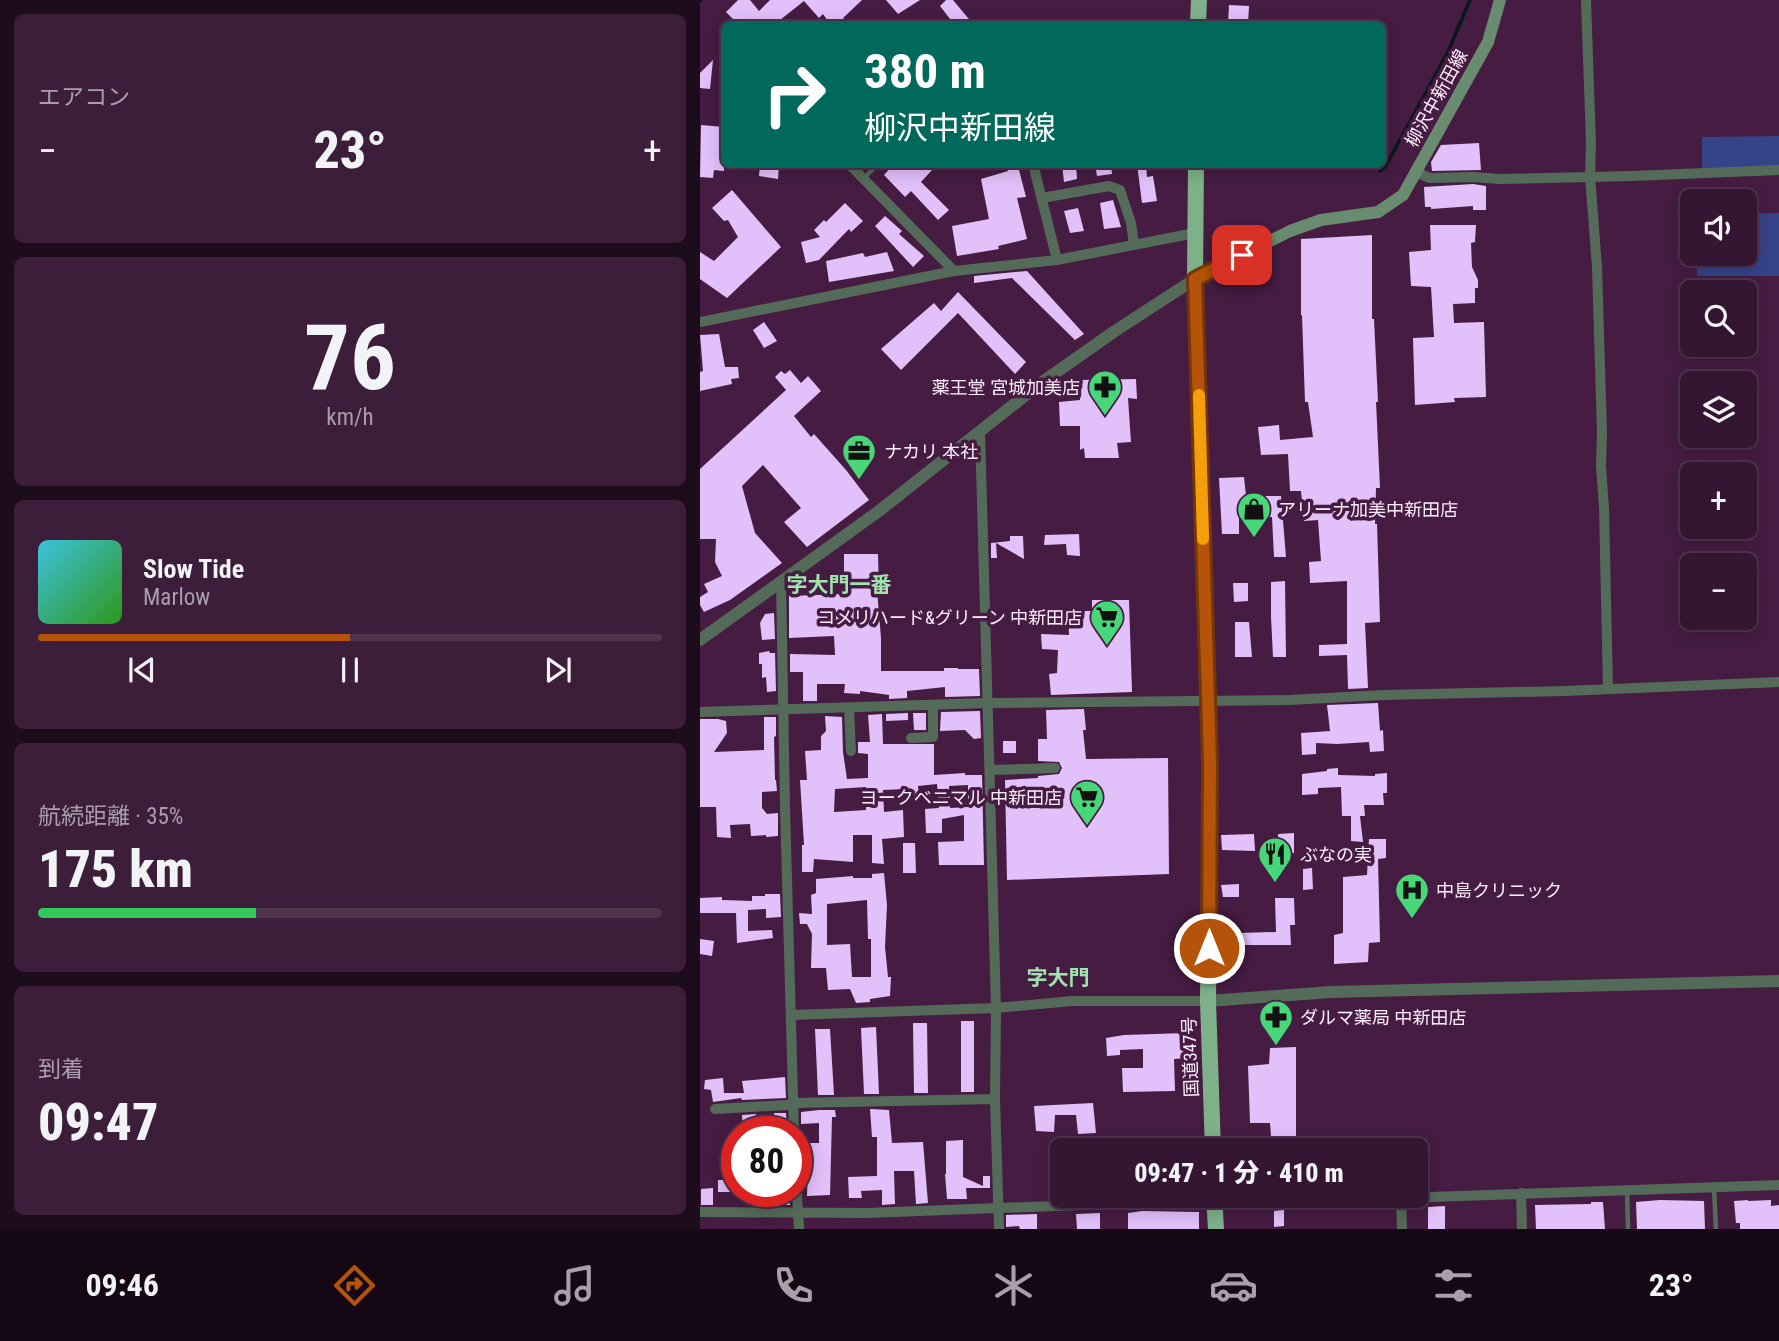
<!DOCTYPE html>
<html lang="ja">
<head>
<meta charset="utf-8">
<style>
  :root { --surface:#341532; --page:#3c1e3a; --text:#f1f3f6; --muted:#a99fac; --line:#4e344d; --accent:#b45309 }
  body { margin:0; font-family:"Roboto Condensed","Noto Sans JP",sans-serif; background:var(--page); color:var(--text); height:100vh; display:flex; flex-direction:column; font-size:26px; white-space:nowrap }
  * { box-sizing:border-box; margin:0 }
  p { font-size:23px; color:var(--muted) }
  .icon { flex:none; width:38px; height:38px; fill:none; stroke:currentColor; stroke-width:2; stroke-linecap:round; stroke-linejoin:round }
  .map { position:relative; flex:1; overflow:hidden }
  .panel { display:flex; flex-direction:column; gap:14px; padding:14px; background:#1d0c1c; width:700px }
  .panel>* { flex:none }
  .banner { position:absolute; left:21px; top:21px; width:665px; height:147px; border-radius:10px; box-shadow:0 4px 18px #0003,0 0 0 2px var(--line); background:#00695c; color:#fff; overflow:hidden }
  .buttons { position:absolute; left:980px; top:189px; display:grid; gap:14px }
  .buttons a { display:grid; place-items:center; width:77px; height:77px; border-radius:10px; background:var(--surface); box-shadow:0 4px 18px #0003,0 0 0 2px var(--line); font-size:35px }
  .speed { position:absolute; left:21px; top:1116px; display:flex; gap:14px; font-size:35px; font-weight:700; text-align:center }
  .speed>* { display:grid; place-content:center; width:91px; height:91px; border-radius:50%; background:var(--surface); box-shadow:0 4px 18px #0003,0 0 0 2px var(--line); line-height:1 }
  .speed .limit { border:10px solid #d22; background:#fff; color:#111 }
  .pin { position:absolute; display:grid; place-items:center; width:60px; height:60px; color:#fff; margin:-30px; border-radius:14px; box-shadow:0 4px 10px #0006 }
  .me { position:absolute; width:77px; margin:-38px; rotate:0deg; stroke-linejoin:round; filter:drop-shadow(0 0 5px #0008) }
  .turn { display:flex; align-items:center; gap:24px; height:147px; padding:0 28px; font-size:32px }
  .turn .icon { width:91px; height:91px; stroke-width:2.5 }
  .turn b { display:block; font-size:49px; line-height:60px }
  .big { font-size:52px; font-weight:800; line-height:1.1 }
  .panel .card { flex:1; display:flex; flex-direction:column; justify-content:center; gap:10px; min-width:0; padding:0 24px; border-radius:10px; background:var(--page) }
  .panel .dial { align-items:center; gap:0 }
  .dial b { font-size:91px; line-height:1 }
  .song { display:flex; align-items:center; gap:21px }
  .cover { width:84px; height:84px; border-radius:10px; background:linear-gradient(135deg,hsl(190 70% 55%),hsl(110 70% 35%)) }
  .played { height:7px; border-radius:4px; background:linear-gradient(90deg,var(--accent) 50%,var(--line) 50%) }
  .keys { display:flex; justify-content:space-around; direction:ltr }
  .heat { display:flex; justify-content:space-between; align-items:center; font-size:38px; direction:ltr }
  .charge { height:10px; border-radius:5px; background:linear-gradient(90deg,#34c759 35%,var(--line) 0) }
  .trip { position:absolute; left:350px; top:1138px; width:378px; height:70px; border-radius:10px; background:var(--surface); box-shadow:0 4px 18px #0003,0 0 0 2px var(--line); font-weight:800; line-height:70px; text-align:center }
  .tabs { display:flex; height:112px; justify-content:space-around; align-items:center; background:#150814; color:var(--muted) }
  .tabs .icon { width:49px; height:49px }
  .tabs .current { color:var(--accent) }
  .tabs b { font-size:32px; color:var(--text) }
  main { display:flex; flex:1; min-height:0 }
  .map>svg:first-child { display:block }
  .green { fill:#354489 }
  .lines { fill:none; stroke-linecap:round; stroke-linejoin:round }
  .stream { stroke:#07181b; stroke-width:3.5 }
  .building { fill:#e2c1fa; fill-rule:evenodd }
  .service { stroke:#556b59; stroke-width:4.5 }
  .minor { stroke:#556b59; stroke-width:10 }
  .tertiary { stroke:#556b59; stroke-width:12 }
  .secondary { stroke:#698c70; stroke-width:12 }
  .trunk { stroke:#7eb18a; stroke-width:16 }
  .route-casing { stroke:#753606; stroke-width:18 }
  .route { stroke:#b45309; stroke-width:12 }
  .slow { stroke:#f59e0b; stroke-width:12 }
  .labels { text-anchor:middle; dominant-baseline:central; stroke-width:7; stroke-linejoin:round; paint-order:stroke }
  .street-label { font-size:18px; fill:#ffeefc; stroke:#461c42 }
  .poi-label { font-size:18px; fill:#ffeefc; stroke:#461c42; text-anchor:start }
  .quarter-label { font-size:21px; font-weight:bold; fill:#9fe3ae; stroke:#461c42 }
</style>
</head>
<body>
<main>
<section class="panel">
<div class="card"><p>エアコン</p>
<div class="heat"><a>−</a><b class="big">23°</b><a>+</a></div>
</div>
<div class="card dial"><b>76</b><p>km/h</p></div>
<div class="card">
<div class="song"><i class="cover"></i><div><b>Slow Tide</b><p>Marlow</p></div></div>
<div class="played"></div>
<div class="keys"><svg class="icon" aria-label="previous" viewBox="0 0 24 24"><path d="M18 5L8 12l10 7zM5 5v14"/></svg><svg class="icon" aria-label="pause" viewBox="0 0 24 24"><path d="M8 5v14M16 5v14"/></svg><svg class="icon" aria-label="next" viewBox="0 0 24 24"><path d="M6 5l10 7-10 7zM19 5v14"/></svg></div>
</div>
<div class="card"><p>航続距離 · 35%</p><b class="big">175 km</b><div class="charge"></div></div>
<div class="card"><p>到着</p><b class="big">09:47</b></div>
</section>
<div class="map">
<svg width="1079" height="1229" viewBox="0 0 1079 1229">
  <rect width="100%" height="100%" fill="#461c42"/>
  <path class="green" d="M1079 136V167L1002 169V137Z
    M1079 213V276H997L996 254H1045V214Z"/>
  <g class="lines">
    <path class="stream" d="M0 0H1
      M680 171 685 167 748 52 770 0"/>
  </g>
  <path class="building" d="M38 0H50L59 11 70 0H162L143 18 148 24H130L123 14 119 18 104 1 75 24H47L43 20 38 24 26 12Z
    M186 0H220L198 14Z
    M246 0H253L273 24H254L240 6Z
    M529 5 549 6 548 24H528Z
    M13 60 10 89 0 88V73Z
    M1 125 24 127V171L14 170 13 178 0 177Z
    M779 143 781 170 732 171 731 162 741 145Z
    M60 164H79L78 179 59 176Z
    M194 164H227L232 170 221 182 249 210 238 220 211 191 205 197 184 175Z
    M362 164H376L377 179 364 182Z
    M395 164H411L412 174 397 176Z
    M437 164H446L447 177 453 176 457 201 442 203Z
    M318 166 326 197 317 198 327 239 298 246 299 249 257 256 252 226 289 219 281 179 308 171 307 168Z
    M773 184 786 186V210H773V206L731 209V207H725L724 187Z
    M32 190 81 247 27 298 0 279V252L14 261 38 237 28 220 24 221 12 208Z
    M413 200 421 227 404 229 400 203Z
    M145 203 163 221 151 232 149 229 119 260 106 263 101 242 120 237 114 230 124 220 126 222Z
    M378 208 384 231 370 233 364 211Z
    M185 216 202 231 199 234 224 256 213 267 175 226Z
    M730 225H776L775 242 771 243 772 267 778 280V288H775V303L753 304 754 323 784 322 786 397 754 398 755 402 715 405 713 338 734 337 731 287 711 286 709 252 731 250Z
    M672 235V319H674L678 402H676L680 488H676L675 524H677L680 622 665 623 668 688 648 689 647 655 619 656V645L647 644V581L610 583 609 562 621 561 618 520 604 521 601 491H590L588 454 561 455 558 427 579 425 580 440 613 437 608 402H605L602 315H601V239Z
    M187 252 194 271 129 282 126 261 163 253 165 257Z
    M327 271 384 334 375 340 312 278 274 283V276Z
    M258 292 326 362 315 374 258 313 201 370 181 349 234 303 241 311Z
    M64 322 77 341 64 348 53 330Z
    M19 334 25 367H38L39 378 31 379 32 384 0 391V372L3 371 0 335Z
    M90 370 101 383 108 376 121 391 94 416 111 437 114 434 146 470 169 500 107 547 84 522 101 508 63 465 42 486 55 533 82 563 30 600 4 612 0 605V597L8 592 4 584 22 576 15 562 16 539H0V469L86 390 75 377 81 371 85 374Z
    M436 379 437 399 428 398 431 442 417 443 419 458H385L384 448 380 450V426H360L359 402 380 400V380Z
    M544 477 546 496H581L586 557H574L572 517 539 518V534H522L519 478Z
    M379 534 380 556 367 555 366 544 344 545 345 535Z
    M310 536H323L324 559 296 543 297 558H291V543L310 541Z
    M144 554H178L179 590H177L181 638V671H244V668H258V669H279L280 696 245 697V687L207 691V698L189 699V695L160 691V694L144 693 145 684H117V701H103V672H90V654L135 655 134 636 89 638V596L144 594Z
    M585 581 586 657H573L571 617V582Z
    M533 583H548V601L534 602Z
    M392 600H429L432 692 351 695 349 674 357 673 358 650 342 649 341 634 369 635 368 611H392Z
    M74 613 75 639 62 640 60 623 65 614Z
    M535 622H549L552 657H535Z
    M69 651 70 653H75L76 691 67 692 66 677 62 678V664H59V653Z
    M678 703 680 731 683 730 684 751 670 752 669 742 637 744 616 743V754L602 755 601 733 630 731 627 705Z
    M384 709 386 730H383L386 759 468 758 469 874 307 880 305 780 338 778V776L359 774 362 768 359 762 338 761V739H347L346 710Z
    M280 711 281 738 274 739 265 730 240 731 241 712Z
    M208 713V720L186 721V714Z
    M213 713H226V730H214Z
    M182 714 183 744H234V775L265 773V775H282L284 865H239L238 842 264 841V815L242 819V833H226L225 809 239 808 237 784 218 786 219 799H205V789L183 790 184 812 203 810 204 837 182 839 184 864 172 863V835H153V862L114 859 113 872H102V845H104L100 780H107L105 751 121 750V736L126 731 125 716 142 717 143 752 147 779 168 778V754L158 753V742H170L168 715ZM268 785V807L250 808 249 786ZM166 787V810L134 812 135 789Z
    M64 717H76V736L74 737 75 780H76L77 791 62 792V808L67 814 78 813V836L66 837V835L51 836 50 824 30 825 31 838 17 837 16 807H0V719H18L26 721 27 733 14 752 64 750Z
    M303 741H316V753H303Z
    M638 768V775L675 776V774L687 773V793H683L684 805H664L665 816H660L663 842 651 841V816H642L641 787 618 788V794L602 795V774L627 771V769Z
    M594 833V853L579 854 578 834Z
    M554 834 555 851 522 850 521 835Z
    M669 839H686V858L678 859 680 942 669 943 668 962 634 964V935L643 933V877L667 875Z
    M203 843H215L216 873H203Z
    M612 868 613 889 603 890V869Z
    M184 873 187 905 185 947 188 977H191L190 996 170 999V1002L156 1003 150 989 128 990 126 968H111L112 934 107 924H100L99 913 112 914 111 895 116 893V879L153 876V878H172V874ZM167 900 168 939H171V977H152L150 944 127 945V904Z
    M539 884V897H523L521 885Z
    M65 894H80L81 917 66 918V909L48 910V931L72 930 73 938 37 943 36 913H0V898L22 897V900L52 901V896H65Z
    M575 898H594L595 925H590L591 945H539V933L576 932Z
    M0 939 14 941 12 956 0 954Z
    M261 1021H274V1092H261Z
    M213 1023H227L228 1093H214Z
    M176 1027 179 1094H164L161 1028Z
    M115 1029H130L134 1095H118Z
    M486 1033 488 1058 474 1059 475 1091 423 1092 422 1068H443V1049L420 1050V1055L407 1056 406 1038 424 1035Z
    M596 1047V1150H572L570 1123H550L548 1066 569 1064 570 1048Z
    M85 1077 86 1098 42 1100 41 1098 13 1102 11 1090 4 1089 5 1080 23 1078 24 1093H44L42 1081Z
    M393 1103 396 1133 378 1134 376 1115H355L354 1132 336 1131 334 1106Z
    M170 1109 189 1110 192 1143 223 1142 228 1203 216 1204 214 1171H194L195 1204 182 1205V1190L161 1191 162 1198H149L148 1177 177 1176V1137H172Z
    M119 1110H135L136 1117H132L130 1195 107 1196 109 1143H119V1123L101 1124V1112Z
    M74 1113H86L87 1132H74Z
    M56 1114 55 1132H43L42 1115Z
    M263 1140V1177L283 1186V1176H290V1188H266L267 1199H247L245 1174H246V1141Z
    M18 1180H37V1192H18Z
    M13 1188V1205H1V1189Z
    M60 1192H89L90 1205H82L81 1202H61Z
    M960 1200 1004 1201 1005 1229H937L936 1202Z
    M1048 1200V1201L1071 1200V1206L1079 1205V1229H1040V1223H1036L1034 1201Z
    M891 1202H903L905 1229H836L835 1205 891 1204Z
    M745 1206V1229H728V1207Z
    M584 1210V1226L574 1227V1211Z
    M442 1211 499 1212V1229H428V1213Z
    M400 1213V1229H377L376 1214Z
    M337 1214V1229H320L319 1226 306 1227V1215Z"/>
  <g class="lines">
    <path class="service" d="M164 178 178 164
      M1014 1188 1016 1229
      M927 1191 928 1229"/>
    <path class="minor" d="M886 0 891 143 890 176 897 267 902 433 901 466 904 508 908 688
      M149 164 254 271
      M333 164 357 260
      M715 172 730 178 773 177 799 179 932 176 1079 170
      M342 198 409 186 420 190 431 223 434 245
      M0 322 254 271 357 260 495 233
      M280 431 296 1008 295 1099 299 1229
      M81 581 85 807 94 1132
      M149 708 151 751
      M0 712 288 703 589 700 683 695 865 691 1079 682
      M211 738 233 737V705
      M290 770 355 768
      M92 1015 296 1008 372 1001H508
      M15 1109 87 1105 94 1103 295 1099
      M96 1178 99 1229
      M821 1193 822 1229
      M701 1198 702 1229
      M0 1212 167 1213 514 1200 701 1198 1079 1185"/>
    <path class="tertiary" d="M0 640 179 511 341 383 415 331 495 279
      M508 1001 631 992 1079 981"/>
    <path class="secondary" d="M495 279 590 231 621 220 678 212 703 195 788 42 800 0"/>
    <path class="trunk" d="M498 24 499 0
      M496 164 495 279 510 763 508 1001 513 1150
      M514 1195 516 1229"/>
  </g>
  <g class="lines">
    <g class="route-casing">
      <path id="route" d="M509 948 510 762 495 279 542 255"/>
    </g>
    <use href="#route" class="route"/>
    <path class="slow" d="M499 395 503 539"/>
  </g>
  <defs>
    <g id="pharmacy-pin" transform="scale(1.75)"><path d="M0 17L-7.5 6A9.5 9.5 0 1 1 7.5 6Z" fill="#47d779" stroke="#461c42"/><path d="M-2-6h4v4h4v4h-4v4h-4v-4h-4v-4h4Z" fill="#111"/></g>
    <g id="office-pin" transform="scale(1.75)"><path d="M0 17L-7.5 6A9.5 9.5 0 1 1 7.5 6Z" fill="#47d779" stroke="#461c42"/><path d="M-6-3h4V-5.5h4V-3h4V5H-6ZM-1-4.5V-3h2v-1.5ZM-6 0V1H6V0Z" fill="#111"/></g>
    <g id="shop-pin" transform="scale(1.75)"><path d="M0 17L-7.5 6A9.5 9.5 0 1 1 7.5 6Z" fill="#47d779" stroke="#461c42"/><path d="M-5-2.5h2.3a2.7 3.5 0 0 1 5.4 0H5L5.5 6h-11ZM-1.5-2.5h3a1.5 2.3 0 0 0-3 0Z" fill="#111"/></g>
    <g id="supermarket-pin" transform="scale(1.75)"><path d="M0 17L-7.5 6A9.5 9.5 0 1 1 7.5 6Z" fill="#47d779" stroke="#461c42"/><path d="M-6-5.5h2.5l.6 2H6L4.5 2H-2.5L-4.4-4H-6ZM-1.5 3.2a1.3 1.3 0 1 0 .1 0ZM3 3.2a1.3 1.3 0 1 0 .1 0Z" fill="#111"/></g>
    <g id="restaurant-pin" transform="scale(1.75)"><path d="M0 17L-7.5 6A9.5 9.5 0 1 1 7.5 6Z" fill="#47d779" stroke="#461c42"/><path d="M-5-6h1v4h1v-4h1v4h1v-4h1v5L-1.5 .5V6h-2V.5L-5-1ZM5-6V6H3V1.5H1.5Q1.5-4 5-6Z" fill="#111"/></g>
    <g id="hospital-pin" transform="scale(1.75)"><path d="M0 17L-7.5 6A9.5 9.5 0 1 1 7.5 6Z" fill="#47d779" stroke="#461c42"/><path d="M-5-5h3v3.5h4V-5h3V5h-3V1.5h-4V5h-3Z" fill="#111"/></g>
  </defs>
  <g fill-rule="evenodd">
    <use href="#pharmacy-pin" x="405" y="387"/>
    <use href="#office-pin" x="159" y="451"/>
    <use href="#shop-pin" x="554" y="509"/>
    <use href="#supermarket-pin" x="407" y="617"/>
    <use href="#supermarket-pin" x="387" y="797"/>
    <use href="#restaurant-pin" x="575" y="854"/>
    <use href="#hospital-pin" x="712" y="890"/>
    <use href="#pharmacy-pin" x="576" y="1017"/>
  </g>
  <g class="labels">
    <g class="street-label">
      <text transform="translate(736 98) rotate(-61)">柳沢中新田線</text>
      <text transform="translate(490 1057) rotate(-92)">国道347号</text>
    </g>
    <g class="poi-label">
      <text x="380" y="387" text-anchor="end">薬王堂 宮城加美店</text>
      <text x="184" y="451">ナカリ 本社</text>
      <text x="578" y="509">アリーナ加美中新田店</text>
      <text x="382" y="617" text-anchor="end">コメリハード&amp;グリーン 中新田店</text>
      <text x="362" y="797" text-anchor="end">ヨークベニマル 中新田店</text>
      <text x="600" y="854">ぶなの実</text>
      <text x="736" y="890">中島クリニック</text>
      <text x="600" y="1017">ダルマ薬局 中新田店</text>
    </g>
    <g class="quarter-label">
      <text x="139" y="585">字大門一番</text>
      <text x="358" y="978">字大門</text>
    </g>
  </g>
</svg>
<div class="buttons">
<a><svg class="icon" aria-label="sound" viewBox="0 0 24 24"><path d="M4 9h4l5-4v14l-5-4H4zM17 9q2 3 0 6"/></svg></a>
<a><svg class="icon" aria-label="search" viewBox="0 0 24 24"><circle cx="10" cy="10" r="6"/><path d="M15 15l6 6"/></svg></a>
<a><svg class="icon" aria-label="layers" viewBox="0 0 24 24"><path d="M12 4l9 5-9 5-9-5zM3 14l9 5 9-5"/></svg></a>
<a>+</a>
<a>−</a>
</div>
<div class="speed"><div class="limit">80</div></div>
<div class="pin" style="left:542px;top:255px;background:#d93025"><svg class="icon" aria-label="arrive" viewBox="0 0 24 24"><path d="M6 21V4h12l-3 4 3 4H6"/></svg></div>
<svg class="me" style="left:509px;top:948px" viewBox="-20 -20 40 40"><circle r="17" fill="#b45309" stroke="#fff" stroke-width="3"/><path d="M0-11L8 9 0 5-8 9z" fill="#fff"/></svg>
<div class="trip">09:47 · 1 分 · 410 m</div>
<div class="banner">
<div class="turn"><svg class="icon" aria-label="right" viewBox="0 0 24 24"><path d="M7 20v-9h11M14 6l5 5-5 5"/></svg><div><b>380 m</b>柳沢中新田線</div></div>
</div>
</div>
</main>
<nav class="tabs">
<b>09:46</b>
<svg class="icon current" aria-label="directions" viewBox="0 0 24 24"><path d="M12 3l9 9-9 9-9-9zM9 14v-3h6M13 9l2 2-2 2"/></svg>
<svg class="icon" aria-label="music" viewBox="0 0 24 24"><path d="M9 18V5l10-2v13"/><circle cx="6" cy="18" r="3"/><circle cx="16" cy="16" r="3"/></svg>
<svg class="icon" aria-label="phone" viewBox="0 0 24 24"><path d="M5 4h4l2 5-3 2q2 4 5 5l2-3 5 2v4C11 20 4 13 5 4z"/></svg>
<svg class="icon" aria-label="climate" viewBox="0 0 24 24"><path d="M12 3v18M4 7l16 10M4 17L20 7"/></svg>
<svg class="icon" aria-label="car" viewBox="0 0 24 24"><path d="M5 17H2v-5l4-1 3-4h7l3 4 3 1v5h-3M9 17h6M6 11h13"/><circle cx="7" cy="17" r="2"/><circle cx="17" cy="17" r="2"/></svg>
<svg class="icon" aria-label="filters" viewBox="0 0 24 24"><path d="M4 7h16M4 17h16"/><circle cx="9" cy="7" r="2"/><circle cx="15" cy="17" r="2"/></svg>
<b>23°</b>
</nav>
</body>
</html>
